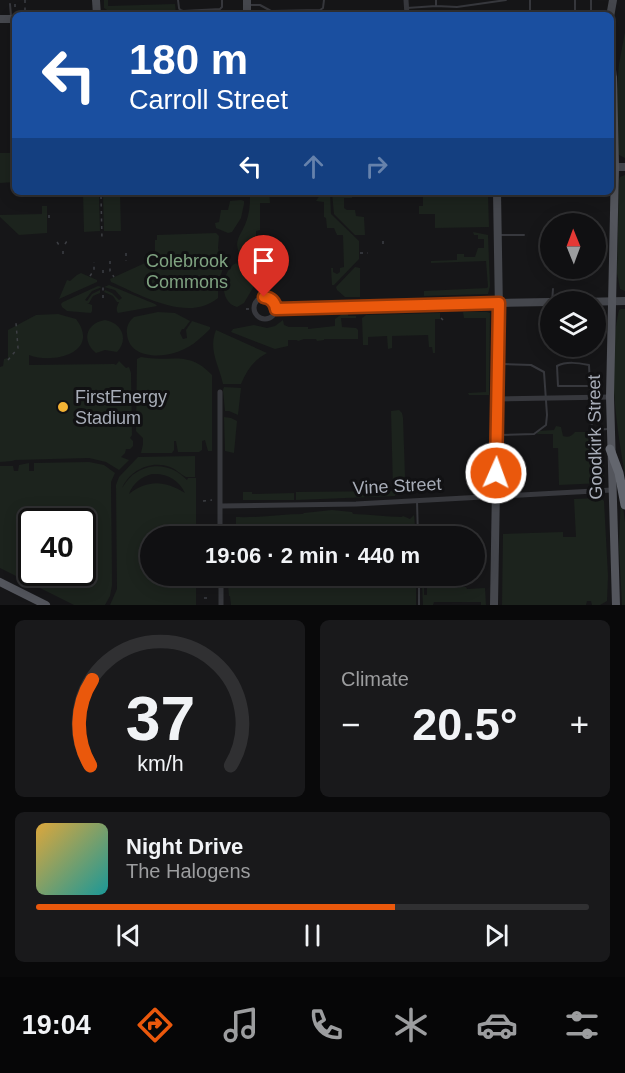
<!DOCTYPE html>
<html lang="en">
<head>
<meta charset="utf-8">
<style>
  :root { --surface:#101012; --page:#19191b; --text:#f1f3f6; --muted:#9c9d9f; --line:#303032; --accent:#ea580c }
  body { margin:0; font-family:Arial,sans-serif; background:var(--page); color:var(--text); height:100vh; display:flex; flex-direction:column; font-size:22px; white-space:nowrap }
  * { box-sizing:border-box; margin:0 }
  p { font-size:20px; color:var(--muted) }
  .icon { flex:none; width:33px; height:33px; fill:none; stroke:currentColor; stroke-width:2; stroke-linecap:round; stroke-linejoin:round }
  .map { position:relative; height:605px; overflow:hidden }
  .sheet { display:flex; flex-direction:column; gap:15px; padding:15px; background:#09090a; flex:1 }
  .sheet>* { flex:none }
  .hud { position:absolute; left:12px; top:12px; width:602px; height:183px; border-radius:9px; box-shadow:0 3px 15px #0003,0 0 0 2px var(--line); background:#1a4fa0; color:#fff; overflow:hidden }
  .needle { width:39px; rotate:359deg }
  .controls { position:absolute; left:540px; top:213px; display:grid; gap:12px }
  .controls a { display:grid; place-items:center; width:66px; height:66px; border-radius:50%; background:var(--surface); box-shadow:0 3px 15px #0003,0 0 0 2px var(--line); font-size:30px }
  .speed { position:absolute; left:18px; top:508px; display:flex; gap:12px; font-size:30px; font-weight:700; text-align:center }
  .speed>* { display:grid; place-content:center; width:78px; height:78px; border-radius:50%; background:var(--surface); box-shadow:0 3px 15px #0003,0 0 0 2px var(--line); line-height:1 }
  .speed .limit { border:3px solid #111; border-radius:9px; background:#fff; color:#111 }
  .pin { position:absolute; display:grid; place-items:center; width:51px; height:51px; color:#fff; margin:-62px -26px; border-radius:50% 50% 50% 0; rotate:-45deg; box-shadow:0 0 6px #0007 }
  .pin .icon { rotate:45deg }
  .me { position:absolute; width:66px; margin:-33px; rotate:2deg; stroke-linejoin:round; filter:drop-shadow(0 0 4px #0008) }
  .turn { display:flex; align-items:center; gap:21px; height:126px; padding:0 18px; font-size:27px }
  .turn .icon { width:78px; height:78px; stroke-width:2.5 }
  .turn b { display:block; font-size:42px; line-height:51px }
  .lanes { display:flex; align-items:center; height:57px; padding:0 18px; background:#0003; justify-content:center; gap:30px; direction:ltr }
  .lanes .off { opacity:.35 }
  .big { font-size:45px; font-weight:600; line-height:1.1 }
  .sheet .tile { flex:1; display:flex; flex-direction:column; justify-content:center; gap:9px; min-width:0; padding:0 21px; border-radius:9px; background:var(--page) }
  .sheet .dial { align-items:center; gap:0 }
  .dial svg { height:156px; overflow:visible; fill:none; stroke:var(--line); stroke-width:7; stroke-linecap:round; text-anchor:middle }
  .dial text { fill:var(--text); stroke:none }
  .song { display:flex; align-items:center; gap:18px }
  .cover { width:72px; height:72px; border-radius:9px; background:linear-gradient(135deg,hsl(40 70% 55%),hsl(180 70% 35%)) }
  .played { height:6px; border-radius:3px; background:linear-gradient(90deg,var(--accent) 65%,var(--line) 65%) }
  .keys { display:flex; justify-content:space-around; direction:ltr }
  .heat { display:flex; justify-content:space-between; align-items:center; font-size:33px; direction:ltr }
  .sheet .tiles { flex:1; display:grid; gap:15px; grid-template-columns:1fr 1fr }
  .tile:last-child { grid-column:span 2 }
  .trip { position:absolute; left:140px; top:526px; width:345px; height:60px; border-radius:30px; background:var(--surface); box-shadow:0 3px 15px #0003,0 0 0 2px var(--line); font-weight:600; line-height:60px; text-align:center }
  .menu { display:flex; height:96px; justify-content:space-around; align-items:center; background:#060607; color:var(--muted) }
  .menu .icon { width:42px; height:42px }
  .menu .selected { color:var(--accent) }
  .menu b { font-size:27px; color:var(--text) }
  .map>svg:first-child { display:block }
  .green { fill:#1c231d; fill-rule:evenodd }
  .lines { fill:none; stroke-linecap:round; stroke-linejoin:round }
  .path { stroke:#3d3f44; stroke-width:1.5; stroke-dasharray:3 4.5; stroke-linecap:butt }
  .lane { stroke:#37383d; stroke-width:2 }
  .street { stroke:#37383d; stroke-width:5 }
  .secondary { stroke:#45474d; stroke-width:8 }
  .primary { stroke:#53555c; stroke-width:8 }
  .highway { stroke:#63666e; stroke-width:9 }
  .route-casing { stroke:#983908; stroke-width:15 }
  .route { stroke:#ea580c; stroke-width:10 }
  .poi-dot { fill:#f2b134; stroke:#111113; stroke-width:2 }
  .labels { text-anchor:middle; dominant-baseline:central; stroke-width:6; stroke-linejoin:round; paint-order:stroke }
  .park-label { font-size:18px; fill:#7fa381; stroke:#111113 }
  .poi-label { font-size:18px; fill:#a8adb8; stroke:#111113; text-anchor:start }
  .street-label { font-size:18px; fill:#a8adb8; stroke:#111113 }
</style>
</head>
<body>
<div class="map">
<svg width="625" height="605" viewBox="0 0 625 605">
  <rect width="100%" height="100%" fill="#161618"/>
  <path class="green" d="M104 0H108V6L175 4 176 15 137 10H107L104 8Z
    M625 32V158L619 155 616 147 617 88 619 64Z
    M0 153H10L11 156H15V182L0 183Z
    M625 175V291L620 289 617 273 619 180 620 177Z
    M83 192H94L99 197 100 231 84 232Z
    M107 192H120L121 231H104L103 196Z
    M250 192H269L270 203H260V230L256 231 257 257 261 258V265L265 266V268H261V275L259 278C253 275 250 270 246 264 228 239 242 239 248 216 250 208 250 200 250 192Z
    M322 192H330L331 214 359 241V259L334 285H332L331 268H333V272L337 274 340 272V268L344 267 343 235H337L334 228H327L326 218 324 217V202L316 201Z
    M332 192H352V198H344V208L347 210H355L356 216 364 217 365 235H355L334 214Z
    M420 192H474L477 195H488L489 227 435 228V214H419V206H423V194H420Z
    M241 200 244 201V204L241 218 232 232 228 233 216 228 215 223 219 222 221 210H228L230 201Z
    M42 206H47V233L19 235 0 217V215L42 214Z
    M473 232 488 235 490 286 488 294 424 296V291L487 288 488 287 486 261 431 263V261L457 260V254H464V257H475L478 248H484V239H478V235H474Z
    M216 233 219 236 218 248 220 259 223 262 224 265 218 284V298C188 323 141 295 111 282L110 279 145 263 155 264V240H157V235Z
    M236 263 242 269 254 286 244 303 237 307C218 302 221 271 236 263Z
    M355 267 360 268V297H345L337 290 336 287Z
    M81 273 97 280V282L59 299 67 280 70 281 77 275Z
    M109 285 155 304 157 306 118 313C115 309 118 305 119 302H117L113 296 104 292 105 290 112 293 119 300 122 298 115 290 104 287Z
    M98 286 102 287 92 291 85 300 87 301 92 294 100 290V293L93 296 89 303H87L92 305V311L91 313 67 311 62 307 61 304 63 302Z
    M621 309H625V475C616 424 607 362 619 310Z
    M158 312 175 313 190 321 184 329H182L180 333 183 339 187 338 186 330 192 321 210 327V329C199 340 189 349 174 353 157 358 129 357 127 334 126 327 129 321 134 317Z
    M463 312H487L490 313 489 395H469L468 393 486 392V318H464Z
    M348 313V316H356V318H341L342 327 356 328 358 330V339H324V340L317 341 316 339H304L298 341 297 340H288V346L275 349 231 332 233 329 254 325 267 328 275 326 283 320 284 325 289 327H308V329L335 326V319L342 314Z
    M440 313V319H435V353H433L432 347H429L428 335 392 336V348L388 349 387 336 368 337V345H363L362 318 366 315Z
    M58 314 76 319C101 352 54 365 29 355V365L114 364 116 365 119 361 126 368 129 367 131 373 132 435 130 438 133 441V446L130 449H126L125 453 121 457 129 460 119 470 106 462 89 458 15 460 12 461 0 462V367L3 366 4 359 8 358V330L36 315Z
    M105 320C122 323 129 339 117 352L105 350 96 353C81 341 86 323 105 320Z
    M216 330 267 353C254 360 247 370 241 384H223C219 365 208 350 216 330Z
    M141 357C170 363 188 349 212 375V451H208L205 440 202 441V450L199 452H178L176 441H174V450L172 453H141L143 444V438L136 431 137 359Z
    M224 387 241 388 238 415 229 411H225L223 390Z
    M399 410 402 413 403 418 405 476 402 482 403 494 395 495V496L296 500V492L392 491 393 489 391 411Z
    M224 417 231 418 237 421 234 453 225 451Z
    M556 426 561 427 563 436C568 438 572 436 575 432H603L604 480 603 483 559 485 558 448H553V434H537L538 431 554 430Z
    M195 456V477C194 477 187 477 186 477 180 474 176 469 170 467 151 460 130 470 122 488 125 484 129 477 134 474 152 461 173 465 187 480L188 478H196V537H150V576H196V605H110L117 589 116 485 119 477 138 457ZM152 474C167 473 179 480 185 493 165 481 149 479 129 494 133 483 141 477 152 474Z
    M89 462 104 465 115 473 111 482 112 585 110 596 105 605H74L0 568V466H13L14 471H18L19 465 29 463V471H34V463ZM32 522H82V573H32Z
    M243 492H252V494L294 493V500H243Z
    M621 492 625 522V605H622L619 547Z
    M601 498 604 501 608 576 607 601 600 605H592L591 601H587L586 605H502L503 534 563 532V537H576L574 499Z
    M332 510 352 512 353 514C369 514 385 517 402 517L403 516 410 519 414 515 415 526 403 524 404 533H416V537H231V529L236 530V517C259 518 281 514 303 514L304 513Z
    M231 576H416V605H231L230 596H229L228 584H230Z
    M432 579V586H438V588H446L447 586 462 585V587H466L467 589 485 588 486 605H481V602H434L433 605H423L422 584H424V595H427V584Z"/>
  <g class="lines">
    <path class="path" d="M25 0V12
      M15 4V11
      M14 73V66H15
      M48 192V196
      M100 192 99 195H103
      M102 192H103
      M273 192V196
      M523 192V195
      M583 192 584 193 594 194
      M101 196 102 240
      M49 215V220
      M383 241V248
      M57 242 59 245
      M65 244 67 241
      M63 251V254
      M126 253V261
      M360 253H368
      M110 261V271L114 277
      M103 270V277
      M90 276 94 270V262
      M263 288 264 297
      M103 298V286
      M246 309H254
      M441 318 443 320
      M8 360 18 348 16 323
      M203 501 212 500
      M204 598H209"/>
    <path class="lane" d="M178 0 179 8 180 10 183 11 220 9 222 7V0
      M436 0V6
      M530 0V15
      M575 0V15
      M591 0V15
      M10 4 11 16
      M250 5H260L271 11 320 10 323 8 324 0
      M407 8 436 6 457 7 506 0
      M500 235H524
      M552 302 553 289
      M589 386H558L557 366C567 361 578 363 589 365L592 430 608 429
      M499 435 534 434 546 425 547 415 544 372 531 365 502 364
      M592 489V430
      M417 501 418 537
      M419 576V605"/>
    <path class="street" d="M406 0 407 15
      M254 308a11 11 0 1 1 22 0a11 11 0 1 1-22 0Z
      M276 309 499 303
      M220 392V537
      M498 399 610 397
      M220 506 356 504 612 490
      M221 576V605"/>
    <path class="secondary" d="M96 0 97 15
      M247 0V15
      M610 17 613 0
      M0 19H15
      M610 53 613 78
      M610 167H625
      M580 302 625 301
      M499 303 550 302
      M494 605 499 311 497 192"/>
    <path class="primary" d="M613 78 615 167 610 397 616 605
      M0 582 46 605"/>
    <path class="highway" d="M610 449 619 473 625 505"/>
  </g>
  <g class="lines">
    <g class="route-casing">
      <path id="route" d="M264 297C271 298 275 302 276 309L499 303 496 473"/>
    </g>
    <use href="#route" class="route"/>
  </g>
  <circle class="poi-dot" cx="63" cy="407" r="6"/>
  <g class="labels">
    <g class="park-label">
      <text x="187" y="261">Colebrook<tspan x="187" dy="21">Commons</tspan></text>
    </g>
    <g class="poi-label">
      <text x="75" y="397">FirstEnergy<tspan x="75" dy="21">Stadium</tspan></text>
    </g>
    <g class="street-label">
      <text transform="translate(595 437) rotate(-91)">Goodkirk Street</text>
      <text transform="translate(397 486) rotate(-3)">Vine Street</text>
    </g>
  </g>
</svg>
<div class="controls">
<a><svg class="needle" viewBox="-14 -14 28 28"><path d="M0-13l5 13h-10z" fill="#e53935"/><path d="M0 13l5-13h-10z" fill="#9c9d9f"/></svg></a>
<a><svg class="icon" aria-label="layers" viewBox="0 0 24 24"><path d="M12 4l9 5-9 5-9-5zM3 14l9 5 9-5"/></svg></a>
</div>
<div class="speed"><div class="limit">40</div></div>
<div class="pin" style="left:264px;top:297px;background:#d93025"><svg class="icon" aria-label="arrive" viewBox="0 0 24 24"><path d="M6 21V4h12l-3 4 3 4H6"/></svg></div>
<svg class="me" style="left:496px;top:473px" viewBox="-20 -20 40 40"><circle r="17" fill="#ea580c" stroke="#fff" stroke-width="3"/><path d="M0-11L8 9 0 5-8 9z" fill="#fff"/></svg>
<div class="trip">19:06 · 2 min · 440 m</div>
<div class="hud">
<div class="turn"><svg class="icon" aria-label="left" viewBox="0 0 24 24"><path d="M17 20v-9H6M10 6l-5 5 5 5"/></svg><div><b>180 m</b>Carroll Street</div></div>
<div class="lanes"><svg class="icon" aria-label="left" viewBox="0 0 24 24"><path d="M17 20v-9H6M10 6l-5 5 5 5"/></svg><svg class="icon off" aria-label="ahead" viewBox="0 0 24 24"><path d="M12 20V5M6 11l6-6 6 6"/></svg><svg class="icon off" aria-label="right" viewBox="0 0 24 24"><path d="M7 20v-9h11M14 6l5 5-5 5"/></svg></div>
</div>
</div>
<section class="sheet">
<div class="tiles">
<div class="tile dial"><svg viewBox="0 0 100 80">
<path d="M14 69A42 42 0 1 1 86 69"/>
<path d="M14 69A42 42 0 0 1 15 25" stroke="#ea580c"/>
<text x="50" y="56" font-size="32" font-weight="700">37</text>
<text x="50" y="72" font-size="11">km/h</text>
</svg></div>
<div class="tile"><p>Climate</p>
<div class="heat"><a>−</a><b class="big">20.5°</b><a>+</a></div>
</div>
<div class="tile">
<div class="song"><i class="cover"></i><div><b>Night Drive</b><p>The Halogens</p></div></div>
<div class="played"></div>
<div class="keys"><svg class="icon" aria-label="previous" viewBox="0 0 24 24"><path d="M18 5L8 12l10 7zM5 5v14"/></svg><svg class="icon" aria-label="pause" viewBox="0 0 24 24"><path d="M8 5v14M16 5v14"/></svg><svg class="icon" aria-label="next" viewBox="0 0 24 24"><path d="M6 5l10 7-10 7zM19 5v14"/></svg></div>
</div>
</div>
</section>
<nav class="menu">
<b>19:04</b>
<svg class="icon selected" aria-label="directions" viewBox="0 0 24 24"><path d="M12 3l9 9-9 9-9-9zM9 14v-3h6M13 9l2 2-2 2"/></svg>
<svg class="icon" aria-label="music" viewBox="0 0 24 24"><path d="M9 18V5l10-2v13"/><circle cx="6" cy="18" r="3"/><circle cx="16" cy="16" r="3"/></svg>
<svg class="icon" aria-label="phone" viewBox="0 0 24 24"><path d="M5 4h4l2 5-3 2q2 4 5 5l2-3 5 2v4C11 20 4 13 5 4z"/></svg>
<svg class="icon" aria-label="climate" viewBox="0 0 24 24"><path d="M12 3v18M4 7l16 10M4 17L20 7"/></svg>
<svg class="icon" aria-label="car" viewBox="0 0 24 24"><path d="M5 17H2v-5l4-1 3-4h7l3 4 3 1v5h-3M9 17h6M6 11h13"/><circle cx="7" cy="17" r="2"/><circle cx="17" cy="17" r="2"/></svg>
<svg class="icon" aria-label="filters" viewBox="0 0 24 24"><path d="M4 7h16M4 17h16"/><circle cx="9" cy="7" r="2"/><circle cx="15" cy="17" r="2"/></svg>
</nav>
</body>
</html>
